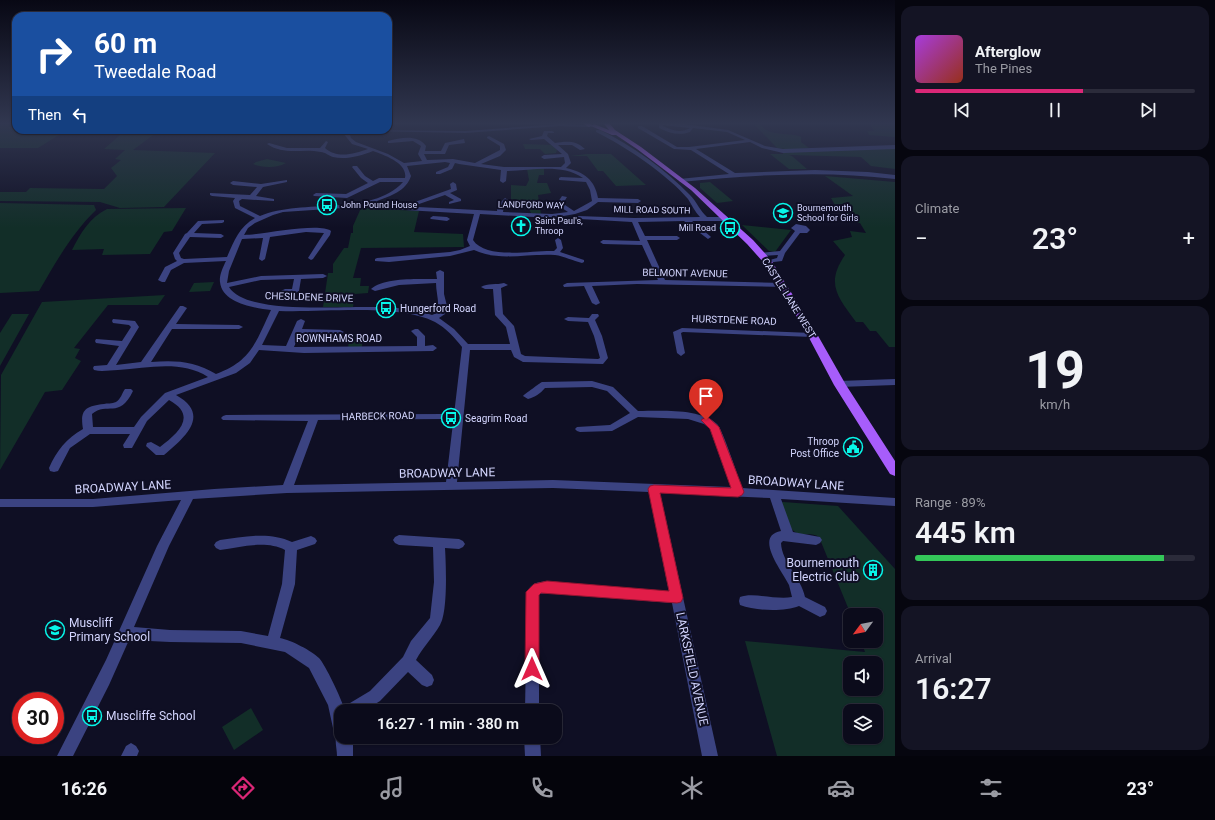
<!DOCTYPE html>
<html lang="en">
<head>
<meta charset="utf-8">
<style>
  :root { --surface:#0b0b1b; --page:#141424; --text:#f1f3f6; --muted:#9a9ba3; --line:#2b2b3a; --accent:#db2777 }
  body { margin:0; font-family:Roboto,sans-serif; background:var(--page); color:var(--text); height:100vh; display:flex; flex-direction:column; font-size:15px; white-space:nowrap }
  * { box-sizing:border-box; margin:0 }
  p { font-size:13px; color:var(--muted) }
  .icon { flex:none; width:22px; height:22px; fill:none; stroke:currentColor; stroke-width:2; stroke-linecap:round; stroke-linejoin:round }
  .map { position:relative; flex:1; overflow:hidden }
  .panel { display:flex; flex-direction:column; gap:6px; padding:6px; background:#06060f; width:320px }
  .panel>* { flex:none }
  .guide { position:absolute; left:12px; top:12px; width:380px; height:122px; border-radius:12px; box-shadow:0 1px 3px #0004,0 0 0 1px var(--line); background:#1a4fa0; color:#fff; overflow:hidden }
  .needle { width:26px; rotate:238deg }
  .controls { position:absolute; left:843px; top:608px; display:grid; gap:8px }
  .controls a { display:grid; place-items:center; width:40px; height:40px; border-radius:8px; background:var(--surface); box-shadow:0 1px 3px #0004,0 0 0 1px var(--line); font-size:20px }
  .speed { position:absolute; left:12px; top:692px; display:flex; gap:8px; font-size:20px; font-weight:700; text-align:center }
  .speed>* { display:grid; place-content:center; width:52px; height:52px; border-radius:50%; background:var(--surface); box-shadow:0 1px 3px #0004,0 0 0 1px var(--line); line-height:1 }
  .speed .limit { border:6px solid #d22; background:#fff; color:#111 }
  .pin { position:absolute; display:grid; place-items:center; width:34px; height:34px; color:#fff; margin:-41px -17px; border-radius:50% 50% 50% 0; rotate:-45deg; box-shadow:0 0 4px #0007 }
  .pin .icon { rotate:45deg }
  .me { position:absolute; width:44px; margin:-22px; rotate:0deg; stroke-linejoin:round; filter:drop-shadow(0 0 3px #0008) }
  .turn { display:flex; align-items:center; gap:14px; height:84px; padding:0 16px; font-size:18px }
  .turn .icon { width:52px; height:52px; stroke-width:2.5 }
  .turn b { display:block; font-size:28px; line-height:34px }
  .then { display:flex; align-items:center; height:38px; padding:0 16px; background:#0003; gap:8px; font-size:15px }
  .big { font-size:30px; font-weight:600; line-height:1.1 }
  .panel .widget { flex:1; display:flex; flex-direction:column; justify-content:center; gap:6px; min-width:0; padding:0 14px; border-radius:12px; background:var(--page) }
  .panel .dial { align-items:center; gap:0 }
  .dial b { font-size:52px; line-height:1 }
  .song { display:flex; align-items:center; gap:12px }
  .cover { width:48px; height:48px; border-radius:6px; background:linear-gradient(135deg,hsl(280 70% 55%),hsl(10 70% 35%)) }
  .played { height:4px; border-radius:2px; background:linear-gradient(90deg,var(--accent) 60%,var(--line) 60%) }
  .keys { display:flex; justify-content:space-around; direction:ltr }
  .heat { display:flex; justify-content:space-between; align-items:center; font-size:22px; direction:ltr }
  .charge { height:6px; border-radius:3px; background:linear-gradient(90deg,#34c759 89%,var(--line) 0) }
  .trip { position:absolute; left:334px; top:704px; width:228px; height:40px; border-radius:12px; background:var(--surface); box-shadow:0 1px 3px #0004,0 0 0 1px var(--line); font-weight:600; line-height:40px; text-align:center }
  .dock { display:flex; height:64px; justify-content:space-around; align-items:center; background:#04040b; color:var(--muted) }
  .dock .icon { width:28px; height:28px }
  .dock .active { color:var(--accent) }
  .dock b { font-size:18px; color:var(--text) }
  main { display:flex; flex:1; min-height:0 }
  .map>svg:first-child { display:block }
  .green { fill:#122e28; fill-rule:evenodd }
  .lines { fill:none; stroke-linecap:round; stroke-linejoin:round }
  .minor { fill:#3b4381; fill-rule:evenodd }
  .major { fill:#a75dfb; fill-rule:evenodd }
  .route { fill:#e11d48; stroke:#92132f }
  .labels { text-anchor:middle; dominant-baseline:central; stroke-width:4; stroke-linejoin:round; paint-order:stroke }
  .far-poi-label { font-size:9px; fill:#d3d5fe; stroke:#0f0f24; text-anchor:start }
  .far-street-label { font-size:9px; fill:#d3d5fe; stroke:#0f0f24 }
  .street-label { font-size:10px; fill:#d3d5fe; stroke:#0f0f24 }
  .poi-label { font-size:10px; fill:#d3d5fe; stroke:#0f0f24; text-anchor:start }
  .near-street-label { font-size:12px; fill:#d3d5fe; stroke:#0f0f24 }
  .near-poi-label { font-size:12px; fill:#d3d5fe; stroke:#0f0f24; text-anchor:start }
</style>
</head>
<body>
<main>
<div class="map">
<svg width="895" height="756" viewBox="0 0 895 756">
  <rect width="100%" height="100%" fill="#0f0f24"/>
  <path class="green" d="M0 122H16V130H160L133 150 215 153 164 207 120 208 100 202 0 201V192H26L30 188 104 189 117 176 111 168 121 160 115 159 125 150 104 149 120 135 62 133 38 148H0Z
    M752 122 760 123C767 137 786 132 799 136L801 137V142L809 148 793 150 777 148Z
    M861 122H895V137L869 135 867 131H874L870 124Z
    M523 144 552 145 557 150 556 153 545 154 540 149H525Z
    M895 148V169L871 166 861 157 789 155 792 156 807 169H789L770 154H783V151Z
    M587 154H611L646 185 616 186 603 171H598L587 156H570Z
    M267 159 286 163C278 168 262 168 253 164L256 162Z
    M527 169H544V175H539L537 183H547L551 193 538 195 541 214 531 213 526 203 511 199V185L526 186 529 180Z
    M825 176 895 182V347H889L876 331H870L863 322H856C838 297 825 284 845 255L833 241 852 237 850 231 866 233 860 223 844 221 831 198 853 196Z
    M710 182 733 201 717 203 700 188V183Z
    M0 203 94 205 96 210C72 233 56 262 39 291L0 293Z
    M186 208 172 231 164 232 150 254 102 255 104 249 72 250C80 234 90 217 107 209Z
    M361 208 419 211 414 232 463 234 464 247 361 248 353 278H361L360 286H369L368 293 355 294 353 307H323L328 273H333V264L344 248H348L351 233H353V226Z
    M742 225 791 230 775 252 769 251Z
    M214 282 210 291 189 292 194 283Z
    M165 295 158 305H108L74 348 80 349 75 358 81 361 62 390 45 392 0 470 1 375 42 302Z
    M12 314H29L0 366V333Z
    M350 334H363L362 347 348 348Z
    M783 502 838 506 895 569V756H777L745 641 865 652 861 641H876V615H851L819 537C812 532 804 536 797 533 787 529 783 511 779 503ZM850 663H876V689H850ZM850 711H876V737H850Z
    M251 708 263 730 234 750 222 727Z"/>
  <g class="lines">
    <path class="minor" d="M652 122H669L728 130 765 146 783 149 895 145V149L783 153 762 148 750 142 696 149 735 173 815 170 868 172 895 175V179C823 170 753 175 681 182L679 181V179L729 174 691 150 674 149 638 128V126H642L677 147H689L745 140 727 132 693 128 690 132C679 136 669 133 659 128V124ZM663 125 690 128C681 133 673 131 663 126Z
      M559 124 591 125 593 126 591 127 559 126 465 133 366 131 364 130 465 131Z
      M343 130 353 133 358 130H362L361 133 350 135 351 138 356 142 388 154 404 163 422 161 418 154 421 146 413 141 390 143H388V141C401 138 417 134 426 146L425 151H441L445 143 464 139 465 143 449 145 445 154H424L427 160 453 159 475 163 500 150V146L487 138V137L489 136 504 144 506 150 500 156 481 164 504 167H561L565 163 564 157 544 159 541 157 544 155 562 154 544 139 531 140 529 139 542 136 544 131H552L554 132V133H548L547 136 555 143C566 141 576 140 585 149L580 150 572 145H558L568 154 571 163 566 168C584 172 595 180 598 198L638 199 641 201 638 203 598 202 587 210 575 214 552 218 480 214 473 240C486 260 533 250 554 251L557 248 555 240 558 238 561 240 563 248 560 252 584 260V262L582 263C573 261 564 256 555 255 528 253 499 262 474 250L450 256 389 262 375 261V259L377 258 450 252 460 250 470 246 467 240 474 214 388 209 371 203 343 208 283 212 273 215 255 223 248 228 244 235C262 235 319 222 331 231L330 235 313 259 311 260 308 258 324 233 306 232 270 237 265 259 262 261 259 259 263 238 242 239 229 271 227 283 261 276 323 274 327 276 323 278 301 279 299 291C295 295 285 295 281 291L285 289H292L294 279 261 280 229 287C246 315 340 306 371 307 392 307 413 308 432 315L437 313C440 303 436 293 436 283L399 285 375 291 371 289C384 277 419 279 437 279L436 272 440 270 444 272V294L447 306 445 314 439 318 454 329 468 344H510L506 327 495 315 493 289H485L481 287C487 283 497 285 504 283L508 285 501 288 503 314 514 326 521 354 525 356 598 359 600 358 594 336 588 322 568 321 564 319 568 317 589 318 592 314H598L599 316 595 320 602 336 608 358 603 364 523 362 514 357 511 350H470L457 482 553 480 731 487 710 429 704 424 688 419 638 417 612 431 580 432 577 431 575 429 577 427 610 425 630 413 607 391 592 387 545 388C540 394 535 397 528 399L523 396C525 394 540 383 542 382L592 381 613 387 638 411C660 411 700 408 717 424 723 430 738 477 742 488L895 498V506L781 499 793 532 820 537 822 540 820 543 816 545 783 541 781 543C782 563 801 577 805 597L825 607 827 611 825 615 820 617 799 606C784 612 756 611 740 605L739 601 740 597C753 592 776 600 792 597 791 593 790 589 789 585 783 572 753 536 781 531L770 498 660 493 718 756H702L672 603 547 593 539 594V711H525L527 592C531 583 538 582 547 581L669 592 649 492 553 488 287 493 193 499 169 546 134 627 170 630 241 631 268 636 282 584 285 550C266 540 241 547 220 550L216 548 214 545 216 542 220 540C244 537 269 531 292 542L311 536 315 538 317 541 315 544 297 550 295 584 280 638C291 640 312 651 319 658 325 664 342 700 344 708L345 706 370 691 403 657 411 641 430 618 434 582 433 547 399 545 395 543 393 540 395 537 399 535 459 539 463 541 465 544 463 547 459 549 445 548C446 564 448 612 440 625 433 637 423 647 416 660L432 675 434 680 432 685 427 687 422 685 408 672 380 701 364 711H341V737H351L353 744V756H337C337 749 334 739 337 734L333 728 328 705 309 668 285 652 241 643 170 642 129 640 109 685 73 756H57L106 660 157 546 181 500 93 507H0V499H93L214 489 283 485 308 421 223 420 221 418 223 416 226 415 445 414 447 416 445 418 442 419 318 420 294 485 446 482 462 347C454 337 446 328 435 322 397 303 322 313 279 311L262 345 286 346 297 321 301 319 305 321 302 329 340 330 344 332 340 334 300 333 294 347 417 346V337L411 331 415 329H418L425 336V346L433 345 437 348 433 351 304 353 259 350 250 363 236 373 176 395C212 415 184 438 164 455H156L146 446 147 443 151 442 160 447C178 433 198 416 169 400L147 421 132 448H124L123 445 130 434H90L70 448 58 471 54 472 50 471 49 468C57 450 66 439 83 429 80 411 84 406 104 404 107 403 112 404 116 402 121 399 122 393 125 389H131L133 391C119 420 107 401 92 414L93 427H134L141 417 165 393 208 377C182 360 148 368 118 370 110 370 102 372 94 370L93 368 94 366 107 365 119 346 96 343 95 341 96 339 122 341 131 327 129 325 113 323 112 321 113 319 135 321 139 327 116 365 141 362 180 306H183L187 308 176 324 239 325 243 327 239 329H172L151 362C175 360 195 361 216 374 252 361 256 341 271 310 254 308 222 303 220 282 219 276 223 267 226 261L184 263 171 270 165 282H162L158 280 165 267 177 261 175 259 173 253 185 234 187 233 198 221 224 220V222L222 223 202 224 194 233 221 234 224 236 221 238 190 237 179 253 181 258 184 259 227 257C234 241 239 227 255 218L235 208 233 201 235 198 212 196 210 195V193L250 195 257 187 233 185 230 183 233 181 261 184 287 180V182L263 187 256 196 274 199V201L242 199 239 201 240 206 260 216C303 198 371 217 403 182H380L347 198 314 196 313 195 316 193 346 194 368 183 361 178 352 167 353 166H357L365 176 373 181 379 178H405C408 163 384 155 373 151 360 156 346 160 333 157 329 156 325 152 321 152 302 148 285 156 267 144L269 143 287 148H320L326 141 328 142 325 148C337 159 354 154 368 149L352 144 343 133ZM445 162 450 163 448 167 436 172V174H440L452 169 455 163 459 164 501 170 500 181 503 183 506 181 507 171C531 171 561 163 583 178L561 177 559 178V180L586 182 590 190 592 201 574 211 565 205 564 202 567 197 562 196 558 202 559 206 568 212 552 214 503 212 504 205 508 200 505 198 498 205 497 211 418 207 419 204 445 195 454 200 449 202V204L461 201V199L450 193 457 190 456 184 453 182 450 184 451 189 415 202 412 207 389 205 377 201C391 196 406 191 411 176L407 166Z
      M596 130H600C633 146 665 169 690 195 697 202 700 211 707 217H724L727 219 724 221H692L710 236 711 237 708 239 684 221 638 222 645 236H677L680 238 677 240H647L665 280 783 283 787 285 786 287 637 284 592 286 600 303 596 305 592 303 584 286 564 287 563 285 567 283 658 280 642 245 603 244 600 242 603 240 640 241 632 222 580 219 577 217 578 216 634 218 700 217C695 212 692 205 688 199 668 175 625 146 596 132Z
      M433 216 447 217 450 219 447 221 431 219 430 218Z
      M796 224 806 226 810 230 807 233H800L785 253 782 261 766 263V261L777 258 778 255 761 256 758 254 759 253 780 251 795 231 791 228Z
      M682 328 812 333 816 335 812 337 683 332 681 333 685 353 681 356 677 353 673 332Z
      M895 379V385L839 387 834 384 839 381Z
      M524 737H540L541 756H525Z
      M131 743 136 746 139 751 137 756H121L126 746Z"/>
    <path class="major" d="M580 122H588L592 125 589 127Z
      M606 122 609 123 615 130 641 147 695 188 753 240 771 260 817 334 846 385 895 461V476L890 474 834 385 807 334 764 263 747 244 691 190 637 149 616 135H612L591 126 594 124 609 130 604 124Z"/>
  </g>
  <linearGradient id="sky" x2="0" y2="1"><stop stop-color="#080814"/><stop offset="0.54" stop-color="#313750"/><stop offset="1" stop-color="#313750" stop-opacity="0"/></linearGradient>
  <rect width="895" height="228" fill="url(#sky)"/>
  <path class="route" d="M706 417 709 418 719 427 744 492 742 495 738 497 660 493 683 598 681 602 677 603 541 593 539 595V669L537 674 532 676 527 674 525 669 526 592 534 584 547 581 669 591 648 489 650 486 654 485 731 488 710 429 701 420Z"/>
  <defs>
    <g id="bus-ring" transform="scale(1)"><circle r="9.5" fill="#0f0f24" stroke="#07f6e9" stroke-width="1.5"/><path d="M-5-6H5V4H4V6H2V4H-2V6H-4V4H-5ZM-3.5-4V0h7V-4ZM-3.5 1.2v1.5H-2V1.2ZM2 1.2v1.5H3.5V1.2Z" fill="#07f6e9"/></g>
    <g id="school-ring" transform="scale(1)"><circle r="9.5" fill="#0f0f24" stroke="#07f6e9" stroke-width="1.5"/><path d="M0-5L7-2L0 1L-7-2ZM-4 1L0 2.5L4 1V4Q0 6-4 4Z" fill="#07f6e9"/></g>
    <g id="church-ring" transform="scale(1)"><circle r="9.5" fill="#0f0f24" stroke="#07f6e9" stroke-width="1.5"/><path d="M-1.2-6h2.4v3.5h3.3v2.4h-3.3V6h-2.4V-.1h-3.3v-2.4h3.3Z" fill="#07f6e9"/></g>
    <g id="civic-ring" transform="scale(1)"><circle r="9.5" fill="#0f0f24" stroke="#07f6e9" stroke-width="1.5"/><path d="M-.6-6.5H3V-4.5H.6V-3L4-1V1h2V6H-6V1h2V-1L-.6-3ZM-1.2 2.5V6h2.4V2.5Z" fill="#07f6e9"/></g>
    <g id="building-ring" transform="scale(1)"><circle r="9.5" fill="#0f0f24" stroke="#07f6e9" stroke-width="1.5"/><path d="M-4-6H4V6H1V3H-1V6H-4ZM-2.5-4.3h1.7v1.8h-1.7ZM.8-4.3h1.7v1.8H.8ZM-2.5-1h1.7V.8h-1.7ZM.8-1h1.7V.8H.8Z" fill="#07f6e9"/></g>
  </defs>
  <g fill-rule="evenodd">
    <use href="#bus-ring" x="327" y="205"/>
    <use href="#school-ring" x="783" y="213"/>
    <use href="#church-ring" x="521" y="226"/>
    <use href="#bus-ring" x="730" y="228"/>
    <use href="#bus-ring" x="386" y="308"/>
    <use href="#bus-ring" x="451" y="418"/>
    <use href="#civic-ring" x="853" y="447"/>
    <use href="#building-ring" x="873" y="570"/>
    <use href="#school-ring" x="55" y="630"/>
    <use href="#bus-ring" x="92" y="716"/>
  </g>
  <g class="labels">
    <g class="far-poi-label">
      <text x="341" y="205">John Pound House</text>
      <text x="797" y="208">Bournemouth<tspan x="797" dy="10">School for Girls</tspan></text>
      <text x="535" y="221">Saint Paul's,<tspan x="535" dy="10">Throop</tspan></text>
      <text x="716" y="228" text-anchor="end">Mill Road</text>
    </g>
    <g class="far-street-label">
      <text transform="translate(531 205) rotate(1)">LANDFORD WAY</text>
      <text transform="translate(652 210) rotate(1)">MILL ROAD SOUTH</text>
    </g>
    <g class="street-label">
      <text transform="translate(685 273) rotate(1)">BELMONT AVENUE</text>
      <text transform="translate(309 297) rotate(2)">CHESILDENE DRIVE</text>
      <text transform="translate(789 298) rotate(58)">CASTLE LANE WEST</text>
      <text transform="translate(734 320) rotate(2)">HURSTDENE ROAD</text>
      <text x="339" y="338">ROWNHAMS ROAD</text>
      <text transform="translate(378 416) rotate(-1)">HARBECK ROAD</text>
    </g>
    <g class="poi-label">
      <text x="400" y="308">Hungerford Road</text>
      <text x="465" y="418">Seagrim Road</text>
      <text x="839" y="441" text-anchor="end">Throop<tspan x="839" dy="12">Post Office</tspan></text>
    </g>
    <g class="near-street-label">
      <text transform="translate(447 473) rotate(-1)">BROADWAY LANE</text>
      <text transform="translate(796 483) rotate(4)">BROADWAY LANE</text>
      <text transform="translate(123 487) rotate(-3)">BROADWAY LANE</text>
      <text transform="translate(692 669) rotate(78)">LARKSFIELD AVENUE</text>
    </g>
    <g class="near-poi-label">
      <text x="859" y="563" text-anchor="end">Bournemouth<tspan x="859" dy="14">Electric Club</tspan></text>
      <text x="69" y="623">Muscliff<tspan x="69" dy="14">Primary School</tspan></text>
      <text x="106" y="716">Muscliffe School</text>
    </g>
  </g>
</svg>
<div class="controls">
<a><svg class="needle" viewBox="-14 -14 28 28"><path d="M0-13l5 13h-10z" fill="#e53935"/><path d="M0 13l5-13h-10z" fill="#9a9ba3"/></svg></a>
<a><svg class="icon" aria-label="sound" viewBox="0 0 24 24"><path d="M4 9h4l5-4v14l-5-4H4zM17 9q2 3 0 6"/></svg></a>
<a><svg class="icon" aria-label="layers" viewBox="0 0 24 24"><path d="M12 4l9 5-9 5-9-5zM3 14l9 5 9-5"/></svg></a>
</div>
<div class="speed"><div class="limit">30</div></div>
<div class="pin" style="left:706px;top:420px;background:#d93025"><svg class="icon" aria-label="arrive" viewBox="0 0 24 24"><path d="M6 21V4h12l-3 4 3 4H6"/></svg></div>
<svg class="me" style="left:532px;top:669px" viewBox="-20 -20 40 40"><path d="M0-17L14 15 0 8-14 15z" fill="#e11d48" stroke="#fff" stroke-width="4"/></svg>
<div class="trip">16:27 · 1 min · 380 m</div>
<div class="guide">
<div class="turn"><svg class="icon" aria-label="right" viewBox="0 0 24 24"><path d="M7 20v-9h11M14 6l5 5-5 5"/></svg><div><b>60 m</b>Tweedale Road</div></div>
<div class="then">Then<svg class="icon" aria-label="left" viewBox="0 0 24 24"><path d="M17 20v-9H6M10 6l-5 5 5 5"/></svg></div>
</div>
</div>
<section class="panel">
<div class="widget">
<div class="song"><i class="cover"></i><div><b>Afterglow</b><p>The Pines</p></div></div>
<div class="played"></div>
<div class="keys"><svg class="icon" aria-label="previous" viewBox="0 0 24 24"><path d="M18 5L8 12l10 7zM5 5v14"/></svg><svg class="icon" aria-label="pause" viewBox="0 0 24 24"><path d="M8 5v14M16 5v14"/></svg><svg class="icon" aria-label="next" viewBox="0 0 24 24"><path d="M6 5l10 7-10 7zM19 5v14"/></svg></div>
</div>
<div class="widget"><p>Climate</p>
<div class="heat"><a>−</a><b class="big">23°</b><a>+</a></div>
</div>
<div class="widget dial"><b>19</b><p>km/h</p></div>
<div class="widget"><p>Range · 89%</p><b class="big">445 km</b><div class="charge"></div></div>
<div class="widget"><p>Arrival</p><b class="big">16:27</b></div>
</section>
</main>
<nav class="dock">
<b>16:26</b>
<svg class="icon active" aria-label="directions" viewBox="0 0 24 24"><path d="M12 3l9 9-9 9-9-9zM9 14v-3h6M13 9l2 2-2 2"/></svg>
<svg class="icon" aria-label="music" viewBox="0 0 24 24"><path d="M9 18V5l10-2v13"/><circle cx="6" cy="18" r="3"/><circle cx="16" cy="16" r="3"/></svg>
<svg class="icon" aria-label="phone" viewBox="0 0 24 24"><path d="M5 4h4l2 5-3 2q2 4 5 5l2-3 5 2v4C11 20 4 13 5 4z"/></svg>
<svg class="icon" aria-label="climate" viewBox="0 0 24 24"><path d="M12 3v18M4 7l16 10M4 17L20 7"/></svg>
<svg class="icon" aria-label="car" viewBox="0 0 24 24"><path d="M5 17H2v-5l4-1 3-4h7l3 4 3 1v5h-3M9 17h6M6 11h13"/><circle cx="7" cy="17" r="2"/><circle cx="17" cy="17" r="2"/></svg>
<svg class="icon" aria-label="filters" viewBox="0 0 24 24"><path d="M4 7h16M4 17h16"/><circle cx="9" cy="7" r="2"/><circle cx="15" cy="17" r="2"/></svg>
<b>23°</b>
</nav>
</body>
</html>
